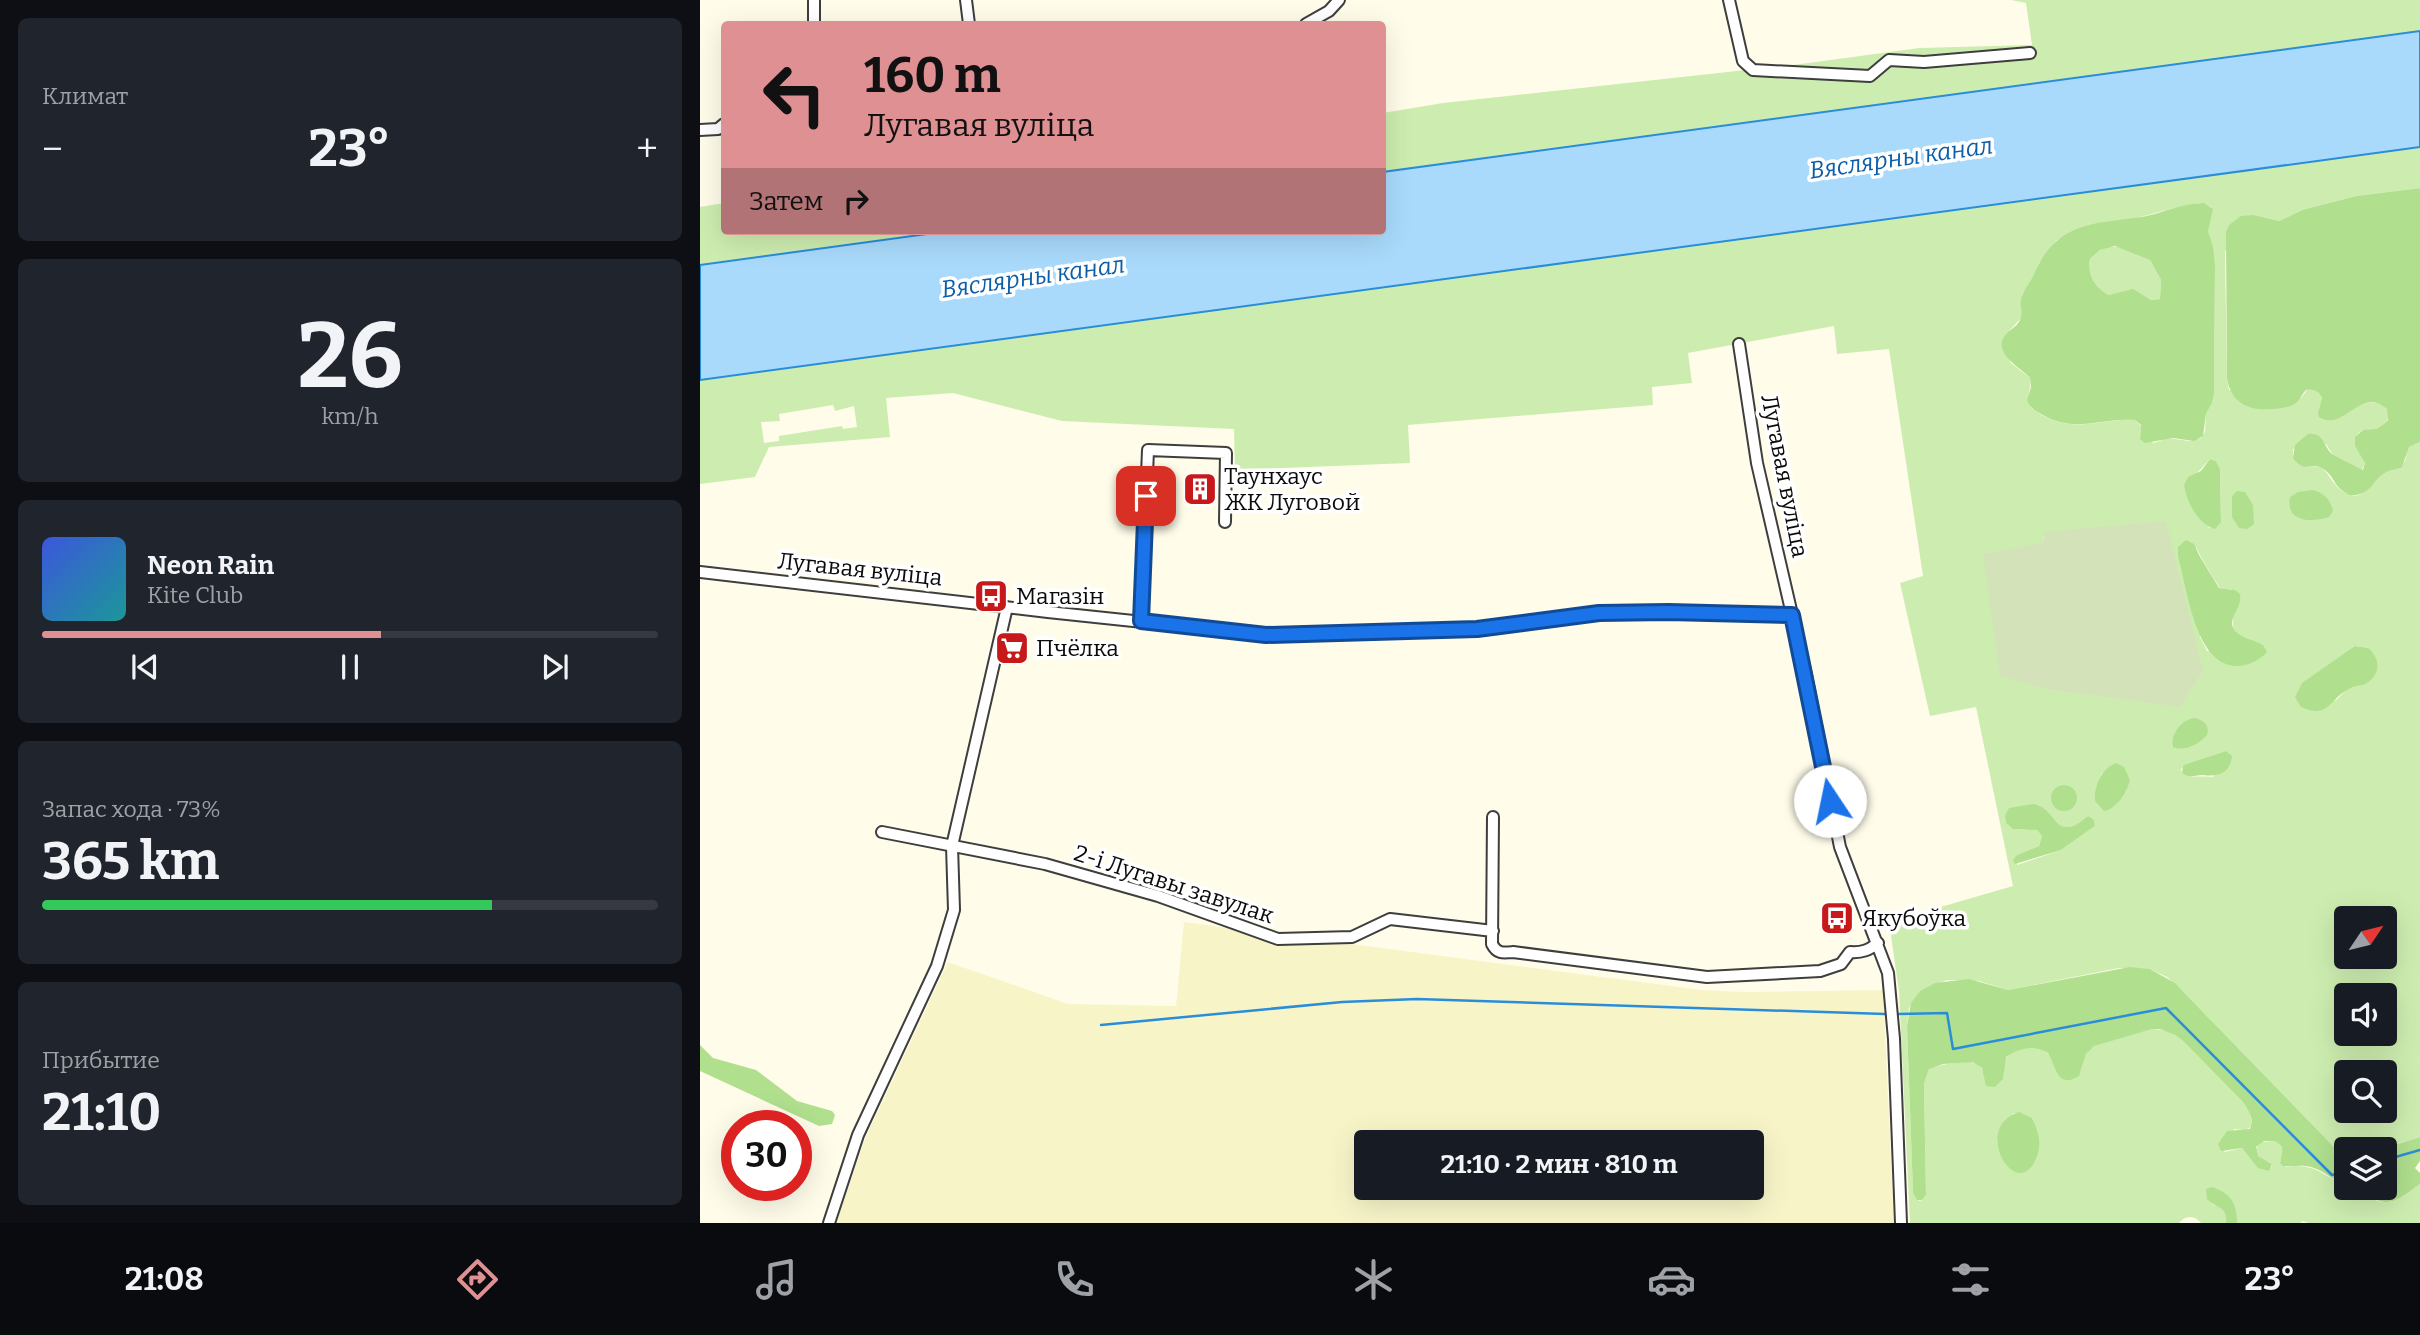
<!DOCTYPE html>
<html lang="ru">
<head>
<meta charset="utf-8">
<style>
  :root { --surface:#171b24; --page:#20242c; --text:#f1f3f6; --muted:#9ea1a6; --line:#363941; --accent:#de9093 }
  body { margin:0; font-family:Bitter,serif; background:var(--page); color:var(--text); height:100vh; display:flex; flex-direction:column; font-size:26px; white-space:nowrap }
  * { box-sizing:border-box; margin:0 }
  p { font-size:23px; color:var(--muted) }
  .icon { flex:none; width:38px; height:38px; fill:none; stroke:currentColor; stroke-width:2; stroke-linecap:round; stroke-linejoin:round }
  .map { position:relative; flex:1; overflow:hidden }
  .sheet { display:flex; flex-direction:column; gap:18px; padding:18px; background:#0d0f14; width:700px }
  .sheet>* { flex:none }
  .top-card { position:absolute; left:21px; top:21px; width:665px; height:214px; border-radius:7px; box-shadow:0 7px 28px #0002; background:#de9093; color:#111; overflow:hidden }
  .needle { width:46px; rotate:55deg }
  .buttons { position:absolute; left:1634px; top:906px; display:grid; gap:14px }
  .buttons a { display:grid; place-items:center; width:63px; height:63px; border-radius:7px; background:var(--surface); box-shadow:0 7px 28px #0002; font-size:35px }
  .speed { position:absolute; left:21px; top:1110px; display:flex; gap:14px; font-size:35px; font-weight:700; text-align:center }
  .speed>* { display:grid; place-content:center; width:91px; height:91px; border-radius:50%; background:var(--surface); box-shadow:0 7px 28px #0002; line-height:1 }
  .speed .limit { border:10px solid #d22; background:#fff; color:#111 }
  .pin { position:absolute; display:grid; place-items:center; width:60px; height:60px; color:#fff; margin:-30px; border-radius:14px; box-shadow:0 4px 10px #0006 }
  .me { position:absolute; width:77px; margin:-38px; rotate:349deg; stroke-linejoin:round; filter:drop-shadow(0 0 5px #0008) }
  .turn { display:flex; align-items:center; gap:24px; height:147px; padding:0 28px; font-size:32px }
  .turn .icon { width:91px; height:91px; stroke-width:2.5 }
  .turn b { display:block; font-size:49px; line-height:60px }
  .then { display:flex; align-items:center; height:66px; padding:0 28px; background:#0003; gap:14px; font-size:26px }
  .big { font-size:52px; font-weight:700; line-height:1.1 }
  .sheet .widget { flex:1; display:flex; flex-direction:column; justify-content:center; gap:10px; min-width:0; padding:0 24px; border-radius:10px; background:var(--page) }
  .sheet .dial { align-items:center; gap:0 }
  .dial b { font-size:91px; line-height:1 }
  .song { display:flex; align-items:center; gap:21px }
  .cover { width:84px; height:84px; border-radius:10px; background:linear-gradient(135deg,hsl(230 70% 55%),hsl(180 70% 35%)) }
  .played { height:7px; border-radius:4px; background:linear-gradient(90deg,var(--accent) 55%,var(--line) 55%) }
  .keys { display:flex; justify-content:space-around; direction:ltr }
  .heat { display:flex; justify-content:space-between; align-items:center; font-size:38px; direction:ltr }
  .charge { height:10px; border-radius:5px; background:linear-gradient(90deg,#34c759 73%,var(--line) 0) }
  .trip { position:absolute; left:654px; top:1130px; width:410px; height:70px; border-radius:7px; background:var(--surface); box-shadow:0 7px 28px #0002; font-weight:700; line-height:70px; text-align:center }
  .menu { display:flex; height:112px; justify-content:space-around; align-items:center; background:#090b0e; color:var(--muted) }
  .menu .icon { width:49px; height:49px }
  .menu .selected { color:var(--accent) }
  .menu b { font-size:32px; color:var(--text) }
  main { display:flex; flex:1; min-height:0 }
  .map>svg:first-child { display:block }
  .farmland { fill:#f7f5c8; fill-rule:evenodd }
  .green { fill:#cdedb0; fill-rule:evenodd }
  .forest { fill:#b0df8e; fill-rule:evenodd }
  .cemetery { fill:#d4e2ba }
  .water { fill:#a9dafb; stroke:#2a8dd9; stroke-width:2 }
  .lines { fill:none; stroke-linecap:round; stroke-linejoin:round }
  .stream { stroke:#2a8dd9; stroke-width:2.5 }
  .minor-casing { stroke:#3e3e3e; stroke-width:14 }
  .minor { stroke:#fff; stroke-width:10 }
  .route-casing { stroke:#114b97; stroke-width:18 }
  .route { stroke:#1a73e8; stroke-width:12 }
  .labels { text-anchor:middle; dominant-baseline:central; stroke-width:7; stroke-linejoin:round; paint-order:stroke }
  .poi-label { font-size:23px; fill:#0b0b0b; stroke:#fff; text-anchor:start }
  .street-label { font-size:23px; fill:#0b0b0b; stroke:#fff }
  .water-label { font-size:24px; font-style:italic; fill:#0b5da7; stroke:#fff }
</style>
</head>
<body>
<main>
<section class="sheet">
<div class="widget"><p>Климат</p>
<div class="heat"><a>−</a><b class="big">23°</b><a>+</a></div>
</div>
<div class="widget dial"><b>26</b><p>km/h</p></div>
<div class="widget">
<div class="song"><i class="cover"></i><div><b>Neon Rain</b><p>Kite Club</p></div></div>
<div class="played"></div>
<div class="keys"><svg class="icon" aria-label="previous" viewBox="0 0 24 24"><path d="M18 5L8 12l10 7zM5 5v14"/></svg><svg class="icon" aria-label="pause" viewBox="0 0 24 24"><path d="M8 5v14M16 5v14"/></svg><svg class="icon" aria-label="next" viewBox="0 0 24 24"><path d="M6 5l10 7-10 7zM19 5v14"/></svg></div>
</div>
<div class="widget"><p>Запас хода · 73%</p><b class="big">365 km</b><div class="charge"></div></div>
<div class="widget"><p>Прибытие</p><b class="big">21:10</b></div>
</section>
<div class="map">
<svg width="1720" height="1223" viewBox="0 0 1720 1223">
  <rect width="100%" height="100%" fill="#fffcea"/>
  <path class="farmland" d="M484 922 1002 990 1045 992 1183 990 1194 1223H136L165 1139 248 962 368 1004 476 1006ZM667 1143H1052V1188H667Z"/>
  <path class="green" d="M1311 0H1720V31L683 172V113L743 103 1101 64 1219 48 1332 45 1326 3Z
    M1720 147V188L1656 196 1602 210 1579 221 1554 215 1525 252 1527 379 1529 390 1601 398 1607 390C1614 389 1619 391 1622 398L1619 410 1642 417C1654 405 1678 394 1689 412 1688 428 1676 430 1663 430 1646 440 1662 451 1665 463L1662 470 1633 455 1626 444 1593 449C1592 469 1606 466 1621 467 1630 474 1633 486 1644 492 1666 504 1671 481 1685 473 1693 469 1700 471 1704 462 1707 458 1706 452 1709 447L1720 442V1137L1680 1150H1647L1646 1157 1635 1148 1483 991 1467 977 1450 969 1419 968 1308 990 1279 981 1247 980 1220 991 1209 1008 1207 1026 1213 1193 1219 1201 1222 1200 1226 1195 1224 1084 1229 1069C1236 1065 1269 1060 1277 1063 1281 1066 1282 1069 1284 1073L1304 1074C1304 1069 1303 1062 1306 1058 1313 1048 1332 1045 1342 1049 1349 1053 1367 1073 1374 1079 1385 1071 1381 1059 1389 1050 1397 1040 1438 1033 1452 1029 1464 1029 1473 1033 1482 1040L1542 1101 1550 1112 1552 1126 1546 1130 1534 1129 1524 1152 1542 1148 1547 1154 1572 1167 1571 1163 1558 1157 1555 1150 1561 1142 1574 1141C1585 1146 1583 1153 1580 1162L1586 1167C1617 1162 1622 1178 1647 1184V1188C1656 1188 1660 1191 1668 1196 1689 1210 1703 1197 1720 1184V1223H1608L1603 1221 1600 1223H1537C1537 1206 1532 1196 1516 1188L1512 1204C1522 1207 1528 1213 1526 1223H1501C1495 1215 1485 1215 1479 1223H1210L1199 991 1189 922 1313 886 1276 707 1230 716 1200 583 1223 576 1189 349 1137 354 1134 326 988 353 992 383 952 387 953 405 708 425 710 463 535 470 534 429 362 421 253 393 186 398 190 437 69 447 55 477 0 484V380ZM1499 203 1511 207C1511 215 1508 222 1508 230 1508 238 1514 253 1515 264L1514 393 1512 403 1506 414 1505 432 1501 438 1489 441 1468 438 1454 443 1440 436 1441 426 1435 420C1400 418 1377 434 1342 415 1337 412 1332 410 1330 405 1326 395 1332 387 1330 378L1311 363 1304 348 1309 331 1321 318 1322 294 1330 284 1339 263 1357 240 1470 209ZM133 405 135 411 154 406 157 427 143 429 142 426 79 436V441L64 443 61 422 80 421 79 414ZM1510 459 1516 461 1520 469 1521 517V522L1510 528 1500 519 1497 473ZM1343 532 1480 707 1344 543ZM1496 547C1497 551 1518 586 1520 588 1522 589 1529 589 1532 589L1533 629 1537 634 1563 645 1507 651 1500 637ZM1655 646 1668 648 1661 685 1647 689 1635 701ZM1526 751 1513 777C1503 775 1489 779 1482 773L1481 769 1486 764ZM1402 773 1430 780 1426 791 1413 807 1396 788ZM1338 805C1351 810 1358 834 1375 826 1380 823 1383 819 1389 816L1394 820 1395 826 1361 850 1317 865V855L1339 846 1342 836 1337 830C1324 828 1312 834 1305 820ZM1647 919H1685V957H1647ZM1647 996H1685V1034H1647ZM1647 1073H1685V1111H1647ZM1314 1113 1332 1118 1338 1132 1297 1143 1305 1122Z
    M24 203V231H249L0 265V207Z
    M1408 247H1420L1450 260 1461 280 1460 299 1451 300C1426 287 1434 293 1409 295 1395 288 1387 275 1390 259L1400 250Z"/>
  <path class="forest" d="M1720 188V442L1709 447 1702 467C1697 470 1690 470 1685 473 1671 481 1672 496 1650 495 1633 487 1636 479 1625 470 1614 460 1604 475 1593 458L1595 445 1608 434C1624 432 1623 446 1632 454 1635 456 1659 468 1663 470L1665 463 1655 446V437L1663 430C1675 429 1679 430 1688 420L1687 409C1660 385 1644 433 1619 417L1618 413 1622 398C1619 391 1614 389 1606 390 1602 394 1600 400 1596 403 1589 408 1581 408 1573 409 1549 411 1532 404 1527 379L1526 232 1529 225 1541 216 1554 215 1579 221 1602 210 1656 196Z
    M1504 203 1513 209 1508 231 1513 247 1515 264 1514 394 1512 403 1506 414 1503 436 1494 441 1473 438 1445 443 1440 439 1441 425 1435 420C1401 417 1376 434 1343 415 1335 411 1330 408 1327 400L1331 387 1330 378C1320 367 1288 351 1308 332 1314 327 1320 324 1321 316 1322 310 1320 305 1321 300 1322 291 1330 284 1333 276 1356 222 1391 224 1442 217 1463 213 1482 203 1504 203ZM1415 246 1450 260 1461 280 1460 299 1451 300 1433 289 1409 295C1395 288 1387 275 1390 259L1400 250Z
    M1510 459 1516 461 1520 469 1521 522 1515 529C1498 524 1487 503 1484 485L1488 477 1501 471Z
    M1612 490C1623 492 1631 500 1633 511L1629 517C1611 523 1585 522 1590 497L1598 492Z
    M1537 491 1545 492 1553 505 1554 524 1547 529 1539 528 1532 517V496Z
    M1486 540 1494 544 1499 555 1519 588 1535 590 1540 594C1543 609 1524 620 1536 632 1542 638 1555 640 1563 645L1567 652C1560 660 1548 666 1537 666 1495 666 1487 588 1478 556V547Z
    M1655 646 1668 648C1681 659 1681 675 1665 684 1659 686 1654 686 1649 689 1629 698 1630 720 1601 707L1595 697 1602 683Z
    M1494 718C1504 720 1510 725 1507 735 1499 744 1485 752 1473 747 1470 735 1481 720 1494 718Z
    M1526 751 1532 756C1530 774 1518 777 1503 775 1494 775 1489 779 1482 773L1483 766 1486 764Z
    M1416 763 1424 767 1430 780C1427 793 1416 809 1404 811L1395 801C1394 786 1401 769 1416 763Z
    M1351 798a13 13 0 1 1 26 0a13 13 0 1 1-26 0Z
    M1333 804C1352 806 1353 829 1370 827 1378 826 1382 819 1389 816L1394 820 1395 826 1361 850 1315 864 1313 860 1317 855 1339 846 1342 836 1337 830 1313 829 1306 823 1305 816 1309 808Z
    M1430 967 1450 969 1475 983 1635 1148 1647 1157V1184C1633 1181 1626 1172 1614 1168 1603 1164 1594 1167 1583 1166L1580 1163C1582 1153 1586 1146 1574 1141H1564L1556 1147 1558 1156 1572 1164 1569 1171 1558 1168 1542 1148 1521 1151 1518 1144 1527 1131 1550 1129C1555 1119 1548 1109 1542 1101L1482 1040 1475 1035 1460 1029H1452L1394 1046 1386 1054 1379 1076C1357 1090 1356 1066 1348 1053 1334 1044 1319 1048 1306 1057L1303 1079 1295 1087 1286 1086 1282 1068 1273 1062 1243 1064 1229 1069 1224 1084 1226 1195 1222 1200H1217L1213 1193 1207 1026 1211 1003 1220 991 1235 983 1269 979 1308 990Z
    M0 1045 13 1058 56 1070 97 1101 132 1111 135 1115 132 1124 119 1126 0 1071Z
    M1319 1112 1332 1118C1338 1129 1342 1143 1337 1156 1319 1207 1269 1128 1319 1112Z
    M1720 1137V1161L1715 1168 1720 1173V1184C1692 1205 1687 1209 1656 1188H1685V1150H1680Z
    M1512 1187C1530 1192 1538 1205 1537 1223H1526C1528 1207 1516 1208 1507 1199L1506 1189Z"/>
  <path class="cemetery" d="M1466 521 1503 671 1480 707 1347 689 1300 676 1283 554 1344 543 1343 532Z"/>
  <path class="water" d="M1720 31V147L0 380V265L249 231H682L683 172Z"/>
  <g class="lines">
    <path class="stream" d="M1198 1014 1247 1013 1253 1049 1466 1008 1632 1175 1647 1170
      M401 1025 642 1002 717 999 1185 1014
      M1685 1160 1720 1150"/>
    <g class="minor-casing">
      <path id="minor" d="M266 0 269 24
        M1029 0 1043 61 1053 70 1170 76 1189 60 1224 62 1330 53
        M114 24V0
        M606 24 629 11 639 0
        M0 130 18 129 24 124
        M1039 344 1057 463 1106 675 1140 847 1188 973 1194 1039 1201 1223
        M0 572 348 612 566 635 777 629 899 613 968 612 1092 615
        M441 621 448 450 526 453 525 522
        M793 817 792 944C797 954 803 953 813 952L1007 977 1120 971 1141 964 1150 952C1162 953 1169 950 1178 943
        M182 832 345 864 458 896 578 939 652 937 690 919 793 931
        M129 1223 158 1135 237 966 254 910 252 846 307 607"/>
    </g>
    <use href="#minor" class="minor"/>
  </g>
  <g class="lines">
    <g class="route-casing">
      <path id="route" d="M446 496 441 621 566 635 777 629 899 613 968 612 1092 615 1130 801"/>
    </g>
    <use href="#route" class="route"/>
  </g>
  <defs>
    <g id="building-square" transform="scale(1.75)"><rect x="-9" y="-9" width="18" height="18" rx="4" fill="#c7181a" stroke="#fff"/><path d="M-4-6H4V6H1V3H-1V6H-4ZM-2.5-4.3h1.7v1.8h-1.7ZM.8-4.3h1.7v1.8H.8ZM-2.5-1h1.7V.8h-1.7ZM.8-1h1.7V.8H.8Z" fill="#fff"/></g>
    <g id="bus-square" transform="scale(1.75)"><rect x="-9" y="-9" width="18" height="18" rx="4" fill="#c7181a" stroke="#fff"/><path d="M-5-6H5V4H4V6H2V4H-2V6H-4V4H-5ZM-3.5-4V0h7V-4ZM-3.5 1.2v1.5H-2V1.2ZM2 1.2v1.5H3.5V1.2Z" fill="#fff"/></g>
    <g id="supermarket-square" transform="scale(1.75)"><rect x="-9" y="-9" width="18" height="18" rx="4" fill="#c7181a" stroke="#fff"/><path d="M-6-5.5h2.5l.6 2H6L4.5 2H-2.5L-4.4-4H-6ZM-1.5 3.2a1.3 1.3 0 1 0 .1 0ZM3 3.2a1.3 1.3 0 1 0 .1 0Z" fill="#fff"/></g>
  </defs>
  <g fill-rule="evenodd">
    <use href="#building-square" x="500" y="489"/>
    <use href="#bus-square" x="291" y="596"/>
    <use href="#supermarket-square" x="312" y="648"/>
    <use href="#bus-square" x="1137" y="918"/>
  </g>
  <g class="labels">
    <g class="poi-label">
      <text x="524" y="476">Таунхаус<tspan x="524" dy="26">ЖК Луговой</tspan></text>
      <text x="316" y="596">Магазін</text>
      <text x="336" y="648">Пчёлка</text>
      <text x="1162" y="918">Якубоўка</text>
    </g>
    <g class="street-label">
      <text transform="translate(1085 476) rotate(79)">Лугавая вуліца</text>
      <text transform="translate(160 569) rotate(6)">Лугавая вуліца</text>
      <text transform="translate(474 884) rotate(18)">2-і Лугавы завулак</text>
    </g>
    <g class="water-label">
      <text transform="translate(1201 158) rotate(-8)">Вяслярны канал</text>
      <text transform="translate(333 277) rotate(-8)">Вяслярны канал</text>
    </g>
  </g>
</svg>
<div class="buttons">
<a><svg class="needle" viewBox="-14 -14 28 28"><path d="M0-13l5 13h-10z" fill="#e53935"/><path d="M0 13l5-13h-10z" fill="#9ea1a6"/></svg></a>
<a><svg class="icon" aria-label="sound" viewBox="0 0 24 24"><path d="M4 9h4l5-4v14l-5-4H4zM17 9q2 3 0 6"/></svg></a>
<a><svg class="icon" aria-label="search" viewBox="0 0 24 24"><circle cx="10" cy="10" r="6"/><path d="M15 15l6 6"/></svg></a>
<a><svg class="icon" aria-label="layers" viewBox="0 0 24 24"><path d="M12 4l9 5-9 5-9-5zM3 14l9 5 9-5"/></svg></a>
</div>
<div class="speed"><div class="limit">30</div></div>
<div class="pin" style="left:446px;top:496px;background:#d93025"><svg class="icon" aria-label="arrive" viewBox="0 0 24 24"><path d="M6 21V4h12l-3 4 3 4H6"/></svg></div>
<svg class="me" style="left:1130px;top:801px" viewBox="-20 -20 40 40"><circle r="19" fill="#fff"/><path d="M0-13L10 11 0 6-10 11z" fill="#1a73e8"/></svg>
<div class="trip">21:10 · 2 мин · 810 m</div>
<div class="top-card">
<div class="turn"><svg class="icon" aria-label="left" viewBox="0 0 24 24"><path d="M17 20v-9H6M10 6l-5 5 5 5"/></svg><div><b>160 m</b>Лугавая вуліца</div></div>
<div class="then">Затем<svg class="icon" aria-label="right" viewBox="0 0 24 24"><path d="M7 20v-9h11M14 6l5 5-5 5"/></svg></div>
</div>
</div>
</main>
<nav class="menu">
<b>21:08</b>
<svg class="icon selected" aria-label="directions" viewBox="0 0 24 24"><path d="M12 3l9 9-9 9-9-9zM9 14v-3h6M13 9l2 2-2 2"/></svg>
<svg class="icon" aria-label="music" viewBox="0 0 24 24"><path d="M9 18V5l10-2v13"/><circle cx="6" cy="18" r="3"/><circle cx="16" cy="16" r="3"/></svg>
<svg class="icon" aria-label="phone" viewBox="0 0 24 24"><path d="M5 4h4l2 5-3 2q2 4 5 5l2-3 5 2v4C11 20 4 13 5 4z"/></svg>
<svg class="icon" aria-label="climate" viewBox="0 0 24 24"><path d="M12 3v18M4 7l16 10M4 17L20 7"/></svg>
<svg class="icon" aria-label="car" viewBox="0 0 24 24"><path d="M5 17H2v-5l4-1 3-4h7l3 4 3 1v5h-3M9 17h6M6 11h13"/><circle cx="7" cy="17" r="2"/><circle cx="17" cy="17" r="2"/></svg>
<svg class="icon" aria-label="filters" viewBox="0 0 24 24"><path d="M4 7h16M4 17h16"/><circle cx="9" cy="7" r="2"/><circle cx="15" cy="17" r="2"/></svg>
<b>23°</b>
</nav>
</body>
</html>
